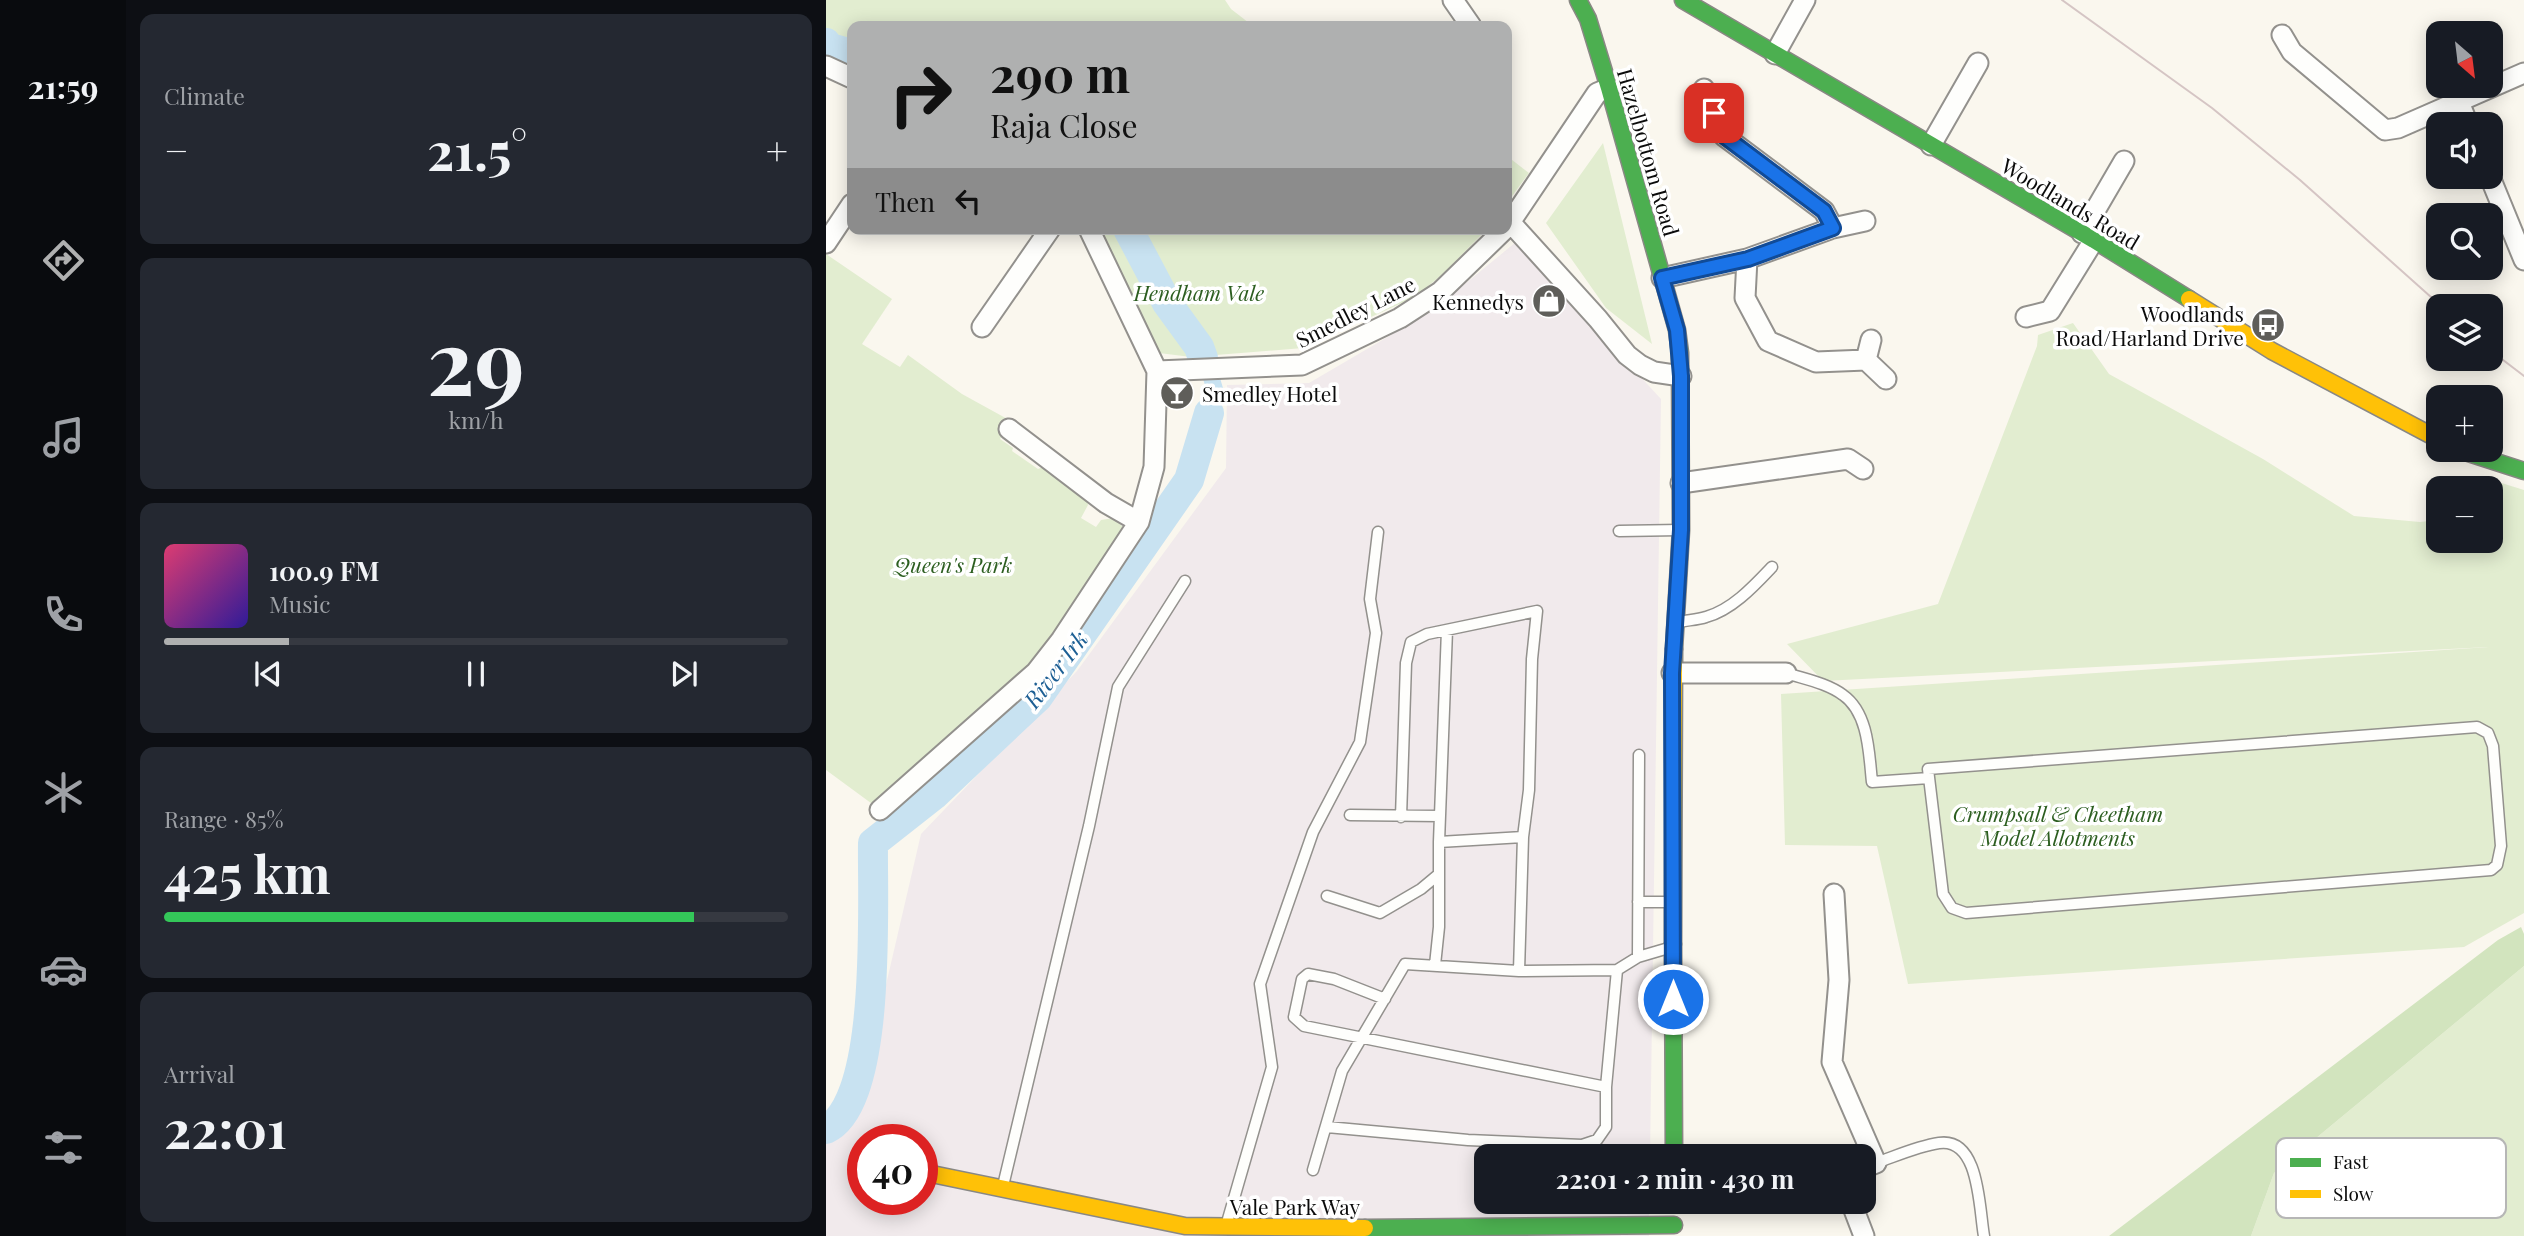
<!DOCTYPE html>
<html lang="en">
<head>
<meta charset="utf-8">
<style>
  :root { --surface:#171b24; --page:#242831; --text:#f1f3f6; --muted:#9ea1a6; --line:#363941; --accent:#afb0b0 }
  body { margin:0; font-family:"Playfair Display",serif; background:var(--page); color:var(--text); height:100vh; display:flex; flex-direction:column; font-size:26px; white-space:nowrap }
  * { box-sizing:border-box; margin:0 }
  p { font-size:23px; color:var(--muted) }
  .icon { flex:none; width:38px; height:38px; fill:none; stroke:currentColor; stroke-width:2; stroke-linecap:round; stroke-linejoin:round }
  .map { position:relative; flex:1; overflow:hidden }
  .details { display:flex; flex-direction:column; gap:14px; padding:14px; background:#0d0f14; width:700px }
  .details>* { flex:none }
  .hud { position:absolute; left:21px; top:21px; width:665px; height:214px; border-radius:14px; box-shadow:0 4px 18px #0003; background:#afb0b0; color:#111; overflow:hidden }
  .needle { width:46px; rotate:152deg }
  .fabs { position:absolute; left:1600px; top:21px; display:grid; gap:14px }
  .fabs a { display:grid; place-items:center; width:77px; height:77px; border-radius:14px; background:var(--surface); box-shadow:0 4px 18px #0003; font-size:35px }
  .speed { position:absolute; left:21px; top:1124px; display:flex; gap:14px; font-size:35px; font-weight:700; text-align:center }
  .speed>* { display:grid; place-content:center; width:91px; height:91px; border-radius:50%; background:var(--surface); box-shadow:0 4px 18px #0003; line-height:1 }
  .speed .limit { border:10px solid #d22; background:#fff; color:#111 }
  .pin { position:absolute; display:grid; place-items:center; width:60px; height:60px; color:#fff; margin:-30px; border-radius:14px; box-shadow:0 4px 10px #0006 }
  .me { position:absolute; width:77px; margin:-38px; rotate:0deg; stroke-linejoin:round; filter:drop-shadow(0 0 5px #0008) }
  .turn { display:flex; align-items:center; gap:24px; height:147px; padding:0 28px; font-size:32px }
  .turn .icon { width:91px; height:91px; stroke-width:2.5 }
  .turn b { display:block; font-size:49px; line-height:60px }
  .then { display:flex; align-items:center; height:66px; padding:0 28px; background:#0003; gap:14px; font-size:26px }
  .big { font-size:52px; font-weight:700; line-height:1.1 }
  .details .card { flex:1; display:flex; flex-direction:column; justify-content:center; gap:10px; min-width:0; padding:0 24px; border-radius:14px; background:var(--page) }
  .details .dial { align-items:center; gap:0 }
  .dial b { font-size:91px; line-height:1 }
  .song { display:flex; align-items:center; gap:21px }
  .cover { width:84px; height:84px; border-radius:10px; background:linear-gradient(135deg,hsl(340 70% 55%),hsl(250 70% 35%)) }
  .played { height:7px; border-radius:4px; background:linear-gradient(90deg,var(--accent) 20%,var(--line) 20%) }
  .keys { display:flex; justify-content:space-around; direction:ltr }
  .heat { display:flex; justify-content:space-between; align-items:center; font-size:38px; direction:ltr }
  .charge { height:10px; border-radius:5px; background:linear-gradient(90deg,#34c759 85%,var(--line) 0) }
  .trip { position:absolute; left:648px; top:1144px; width:402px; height:70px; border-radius:14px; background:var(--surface); box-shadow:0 4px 18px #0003; font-weight:700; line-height:70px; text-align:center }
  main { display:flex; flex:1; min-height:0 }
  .tabs { display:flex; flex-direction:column; width:126px; justify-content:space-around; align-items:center; background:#090b0e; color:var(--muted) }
  .tabs .icon { width:49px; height:49px }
  .tabs .current { color:var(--accent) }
  .tabs b { font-size:32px; color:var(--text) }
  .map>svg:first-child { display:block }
  .industrial { fill:#f1eaec; fill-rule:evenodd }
  .green { fill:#e2edd0 }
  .forest { fill:#d2e4be }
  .water { fill:#c8e2f1 }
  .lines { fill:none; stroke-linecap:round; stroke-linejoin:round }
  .river { stroke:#c8e2f1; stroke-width:30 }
  .lane-casing { stroke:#93918d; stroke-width:13 }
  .street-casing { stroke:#93918d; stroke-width:23 }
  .fast-casing { stroke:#898884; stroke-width:19 }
  .slow-casing { stroke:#898884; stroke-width:19 }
  .lane { stroke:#fefefc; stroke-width:10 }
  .street { stroke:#fefefc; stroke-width:19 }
  .fast { stroke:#4caf50; stroke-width:16 }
  .slow { stroke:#ffc107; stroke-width:16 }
  .tram { stroke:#d5c5c4; stroke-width:2 }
  .route-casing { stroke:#114b97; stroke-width:18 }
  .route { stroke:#1a73e8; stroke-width:12 }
  .labels { text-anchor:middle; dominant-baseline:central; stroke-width:7; stroke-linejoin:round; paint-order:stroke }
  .street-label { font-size:21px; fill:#0b0b0b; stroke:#fff }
  .park-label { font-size:21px; font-style:italic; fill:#2c5e20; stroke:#fff }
  .poi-label { font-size:21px; fill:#0b0b0b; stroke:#fff; text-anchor:end }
  .water-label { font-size:23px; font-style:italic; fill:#1d5f94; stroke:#fff }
  .key { fill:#fff; stroke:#b6b6b6; stroke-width:2 }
  .key-label { font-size:19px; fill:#0b0b0b }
</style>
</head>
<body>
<main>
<nav class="tabs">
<b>21:59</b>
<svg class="icon current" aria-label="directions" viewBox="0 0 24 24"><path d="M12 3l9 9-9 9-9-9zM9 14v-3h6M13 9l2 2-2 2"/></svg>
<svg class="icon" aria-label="music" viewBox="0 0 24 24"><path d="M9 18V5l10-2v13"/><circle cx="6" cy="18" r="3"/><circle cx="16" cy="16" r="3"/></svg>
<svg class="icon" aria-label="phone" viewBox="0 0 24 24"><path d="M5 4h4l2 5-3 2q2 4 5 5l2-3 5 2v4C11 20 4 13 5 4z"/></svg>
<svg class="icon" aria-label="climate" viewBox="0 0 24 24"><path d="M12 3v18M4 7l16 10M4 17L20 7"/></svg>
<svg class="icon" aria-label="car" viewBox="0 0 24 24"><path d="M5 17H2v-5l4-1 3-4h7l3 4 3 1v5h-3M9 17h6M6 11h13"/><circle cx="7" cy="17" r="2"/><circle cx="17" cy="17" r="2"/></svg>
<svg class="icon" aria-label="filters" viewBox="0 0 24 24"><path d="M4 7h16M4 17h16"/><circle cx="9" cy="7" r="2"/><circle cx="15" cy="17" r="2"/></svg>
</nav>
<section class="details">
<div class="card"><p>Climate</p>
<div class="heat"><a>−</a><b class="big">21.5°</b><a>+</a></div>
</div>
<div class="card dial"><b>29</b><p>km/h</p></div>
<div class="card">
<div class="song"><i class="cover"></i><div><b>100.9 FM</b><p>Music</p></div></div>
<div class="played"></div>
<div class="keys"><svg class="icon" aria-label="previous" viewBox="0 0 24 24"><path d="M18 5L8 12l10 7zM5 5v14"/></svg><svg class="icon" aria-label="pause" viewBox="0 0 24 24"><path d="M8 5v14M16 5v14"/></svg><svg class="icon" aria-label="next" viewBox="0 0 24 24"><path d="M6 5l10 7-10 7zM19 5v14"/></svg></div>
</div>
<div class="card"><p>Range · 85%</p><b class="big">425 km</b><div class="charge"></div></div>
<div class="card"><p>Arrival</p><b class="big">22:01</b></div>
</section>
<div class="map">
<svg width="1698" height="1236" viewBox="0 0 1698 1236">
  <rect width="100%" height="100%" fill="#faf7ee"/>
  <path class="industrial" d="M690 242 835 399 824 1157H660V1202H823V1236H0V1134L30 1114 95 834 251 671 400 468 401 385 483 383 606 311ZM37 1139H96V1199H37Z"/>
  <path class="green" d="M0 0H399L405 9 427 26H26V52L0 40Z
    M777 143 826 344 780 308 720 223Z
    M681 156 703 173 681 203Z
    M270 229H661L618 273 589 297 477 348 365 357 333 353Z
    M0 254 66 299 36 344 74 367 82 355 136 394 185 421 174 439 187 448 186 451 212 469 217 467 260 496 262 505 255 518 270 527 275 520 288 518 298 528 224 646 49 806 0 770Z
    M1247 323 1283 374 1437 459 1528 516 1594 522 1612 520V541H1664V488H1645L1653 476 1698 490V913L1638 947 1082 984 1051 846 959 845 955 694 1663 647 997 681 961 644 1112 604 1211 346 1212 335Z
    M1698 966V1236H1425L1448 1173Z"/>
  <path class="forest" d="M1695 927 1698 934V966L1448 1173 1425 1236H1283L1672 940Z"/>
  <path class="water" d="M363 323 385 348 397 388 383 454 369 448 381 391 366 346 348 329Z"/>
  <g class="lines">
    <path class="river" d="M0 43 4 48 26 54
      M302 229 341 303 373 347 377 358
      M0 1129C57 1102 46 900 47 843L108 795 212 697 363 480 383 413"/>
    <g class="lane-casing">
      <path id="lane" d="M793 531 854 530
        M853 622C861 620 871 620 880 617 906 610 928 586 946 567
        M960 673C978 679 1001 683 1017 695 1043 713 1043 755 1046 782L1103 778
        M1651 727 1662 733 1667 746 1675 846 1671 865 1665 870 1140 913 1126 908 1117 894 1102 769Z
        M524 815 614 816
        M575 817 580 663 585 642 601 634 711 611 706 659 703 790 697 837 693 971
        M613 842 697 837
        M501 896 554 913 595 889 613 874
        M812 902H846
        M812 957 813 755
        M609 965 613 927V842L621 630
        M559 999 508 979 482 974 476 979 468 1017 478 1026 780 1087
        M501 1127 642 1140 756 1145 771 1140 780 1127V1087L791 970
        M1050 1163C1070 1156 1092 1146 1113 1143 1154 1137 1153 1209 1158 1236
        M487 1170 516 1071 579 964 693 971 791 970 812 957 846 947
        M176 1190 263 826 292 687 359 581
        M400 1226 446 1067 434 984 487 832 534 742 550 633 544 599 552 532"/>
    </g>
    <g class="street-casing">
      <path id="street" d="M627 0 645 26
        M1456 35 1466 52 1559 130 1572 128 1698 73
        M949 54 979 0
        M0 66 26 78
        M878 89 898 136 998 211 1007 228
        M1633 102 1642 124
        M1105 145 1152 63
        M1664 177 1698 260
        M685 223 772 319 801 355 814 365 828 372 855 376
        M681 227 771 93 783 88
        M1256 233 1298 161
        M0 243 26 204
        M921 259 919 298 942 341 990 362 1040 360 1060 379
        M836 278 921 259 1007 228 1039 221
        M1200 317 1224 311 1268 240
        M156 327 224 229
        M1040 360 1045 340
        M331 371 476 365 574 318 614 292 679 229
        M183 429 280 503 313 522
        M855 483 1022 459 1037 469
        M846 673H960
        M54 810 210 672 235 640 313 522 328 467 331 371 263 229
        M1008 894 1013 980 1006 1062 1050 1163 1038 1168
        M1025 1202 1038 1236"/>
    </g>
    <g class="fast-casing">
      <path id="fast" d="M752 0 762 19 783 88 851 330 854 353 855 530 848 649
        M857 0 1268 240 1363 299
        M1633 450 1698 471
        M847 944 848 1157
        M539 1228 848 1225"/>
    </g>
    <g class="slow-casing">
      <path id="slow" d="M1363 299 1446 351 1612 439
        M847 944 848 649
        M96 1172 359 1226 539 1228"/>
    </g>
    <use href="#lane" class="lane"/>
    <use href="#street" class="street"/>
    <use href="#fast" class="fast"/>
    <use href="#slow" class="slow"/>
    <path class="tram" d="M1236 0 1386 108 1474 180 1615 306
      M1664 350 1698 376"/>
  </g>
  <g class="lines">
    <g class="route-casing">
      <path id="route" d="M847 999 846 673 855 530V376L851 330 836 278 922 259 1007 228 998 211 898 136 888 113"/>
    </g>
    <use href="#route" class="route"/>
  </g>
  <defs>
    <g id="shop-disc" transform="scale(1.75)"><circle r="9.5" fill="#5f5e5a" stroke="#fff"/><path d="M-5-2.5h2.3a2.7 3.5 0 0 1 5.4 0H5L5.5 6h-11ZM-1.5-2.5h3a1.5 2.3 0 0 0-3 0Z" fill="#fff"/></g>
    <g id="bus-disc" transform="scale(1.75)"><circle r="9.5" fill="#5f5e5a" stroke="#fff"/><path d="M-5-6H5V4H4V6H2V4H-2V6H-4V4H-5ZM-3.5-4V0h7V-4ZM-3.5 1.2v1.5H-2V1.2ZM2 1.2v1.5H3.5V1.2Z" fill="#fff"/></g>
    <g id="bar-disc" transform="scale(1.75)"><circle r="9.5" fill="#5f5e5a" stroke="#fff"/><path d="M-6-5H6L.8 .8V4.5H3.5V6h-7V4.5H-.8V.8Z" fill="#fff"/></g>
  </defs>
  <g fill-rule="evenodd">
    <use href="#shop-disc" x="723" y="301"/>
    <use href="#bus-disc" x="1442" y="325"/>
    <use href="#bar-disc" x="351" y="393"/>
  </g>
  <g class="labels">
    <g class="street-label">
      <text transform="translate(823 152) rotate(74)">Hazelbottom Road</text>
      <text transform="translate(1245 203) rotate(31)">Woodlands Road</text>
      <text transform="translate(529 311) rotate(-27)">Smedley Lane</text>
      <text x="469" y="1206">Vale Park Way</text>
    </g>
    <g class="park-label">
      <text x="373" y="292">Hendham Vale</text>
      <text x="127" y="564">Queen's Park</text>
      <text x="1232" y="813">Crumpsall &amp; Cheetham<tspan x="1232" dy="24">Model Allotments</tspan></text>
    </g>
    <g class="poi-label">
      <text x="698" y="301">Kennedys</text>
      <text x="1418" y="313">Woodlands<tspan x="1418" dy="24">Road/Harland Drive</tspan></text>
      <text x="376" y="393" text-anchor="start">Smedley Hotel</text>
    </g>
    <g class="water-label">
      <text transform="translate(229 669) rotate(-53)">River Irk</text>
    </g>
  </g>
  <rect x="1450" y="1138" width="230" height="80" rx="10" class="key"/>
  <rect x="1464" y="1158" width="31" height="9" fill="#4caf50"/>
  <rect x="1464" y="1190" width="31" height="8" fill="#ffc107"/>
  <g class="key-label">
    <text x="1507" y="1169">Fast</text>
    <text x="1507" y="1201">Slow</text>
  </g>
</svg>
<div class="fabs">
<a><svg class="needle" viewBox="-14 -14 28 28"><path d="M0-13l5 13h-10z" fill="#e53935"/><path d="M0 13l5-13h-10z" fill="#9ea1a6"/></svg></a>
<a><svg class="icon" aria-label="sound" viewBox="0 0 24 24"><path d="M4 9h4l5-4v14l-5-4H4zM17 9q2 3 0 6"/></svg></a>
<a><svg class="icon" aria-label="search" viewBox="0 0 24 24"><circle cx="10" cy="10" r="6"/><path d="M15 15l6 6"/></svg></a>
<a><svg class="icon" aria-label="layers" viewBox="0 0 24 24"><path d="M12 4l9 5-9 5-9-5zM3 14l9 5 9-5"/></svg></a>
<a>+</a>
<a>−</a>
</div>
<div class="speed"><div class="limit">40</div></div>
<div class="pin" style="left:888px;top:113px;background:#d93025"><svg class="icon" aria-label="arrive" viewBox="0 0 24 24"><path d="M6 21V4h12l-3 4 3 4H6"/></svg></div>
<svg class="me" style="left:847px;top:999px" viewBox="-20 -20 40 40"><circle r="17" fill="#1a73e8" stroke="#fff" stroke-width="3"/><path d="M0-11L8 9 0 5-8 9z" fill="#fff"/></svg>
<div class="trip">22:01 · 2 min · 430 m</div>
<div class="hud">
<div class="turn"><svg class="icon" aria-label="right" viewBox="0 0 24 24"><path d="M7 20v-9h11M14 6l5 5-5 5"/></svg><div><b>290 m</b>Raja Close</div></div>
<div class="then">Then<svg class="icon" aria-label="left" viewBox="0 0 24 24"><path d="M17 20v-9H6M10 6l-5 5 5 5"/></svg></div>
</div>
</div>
</main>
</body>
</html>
